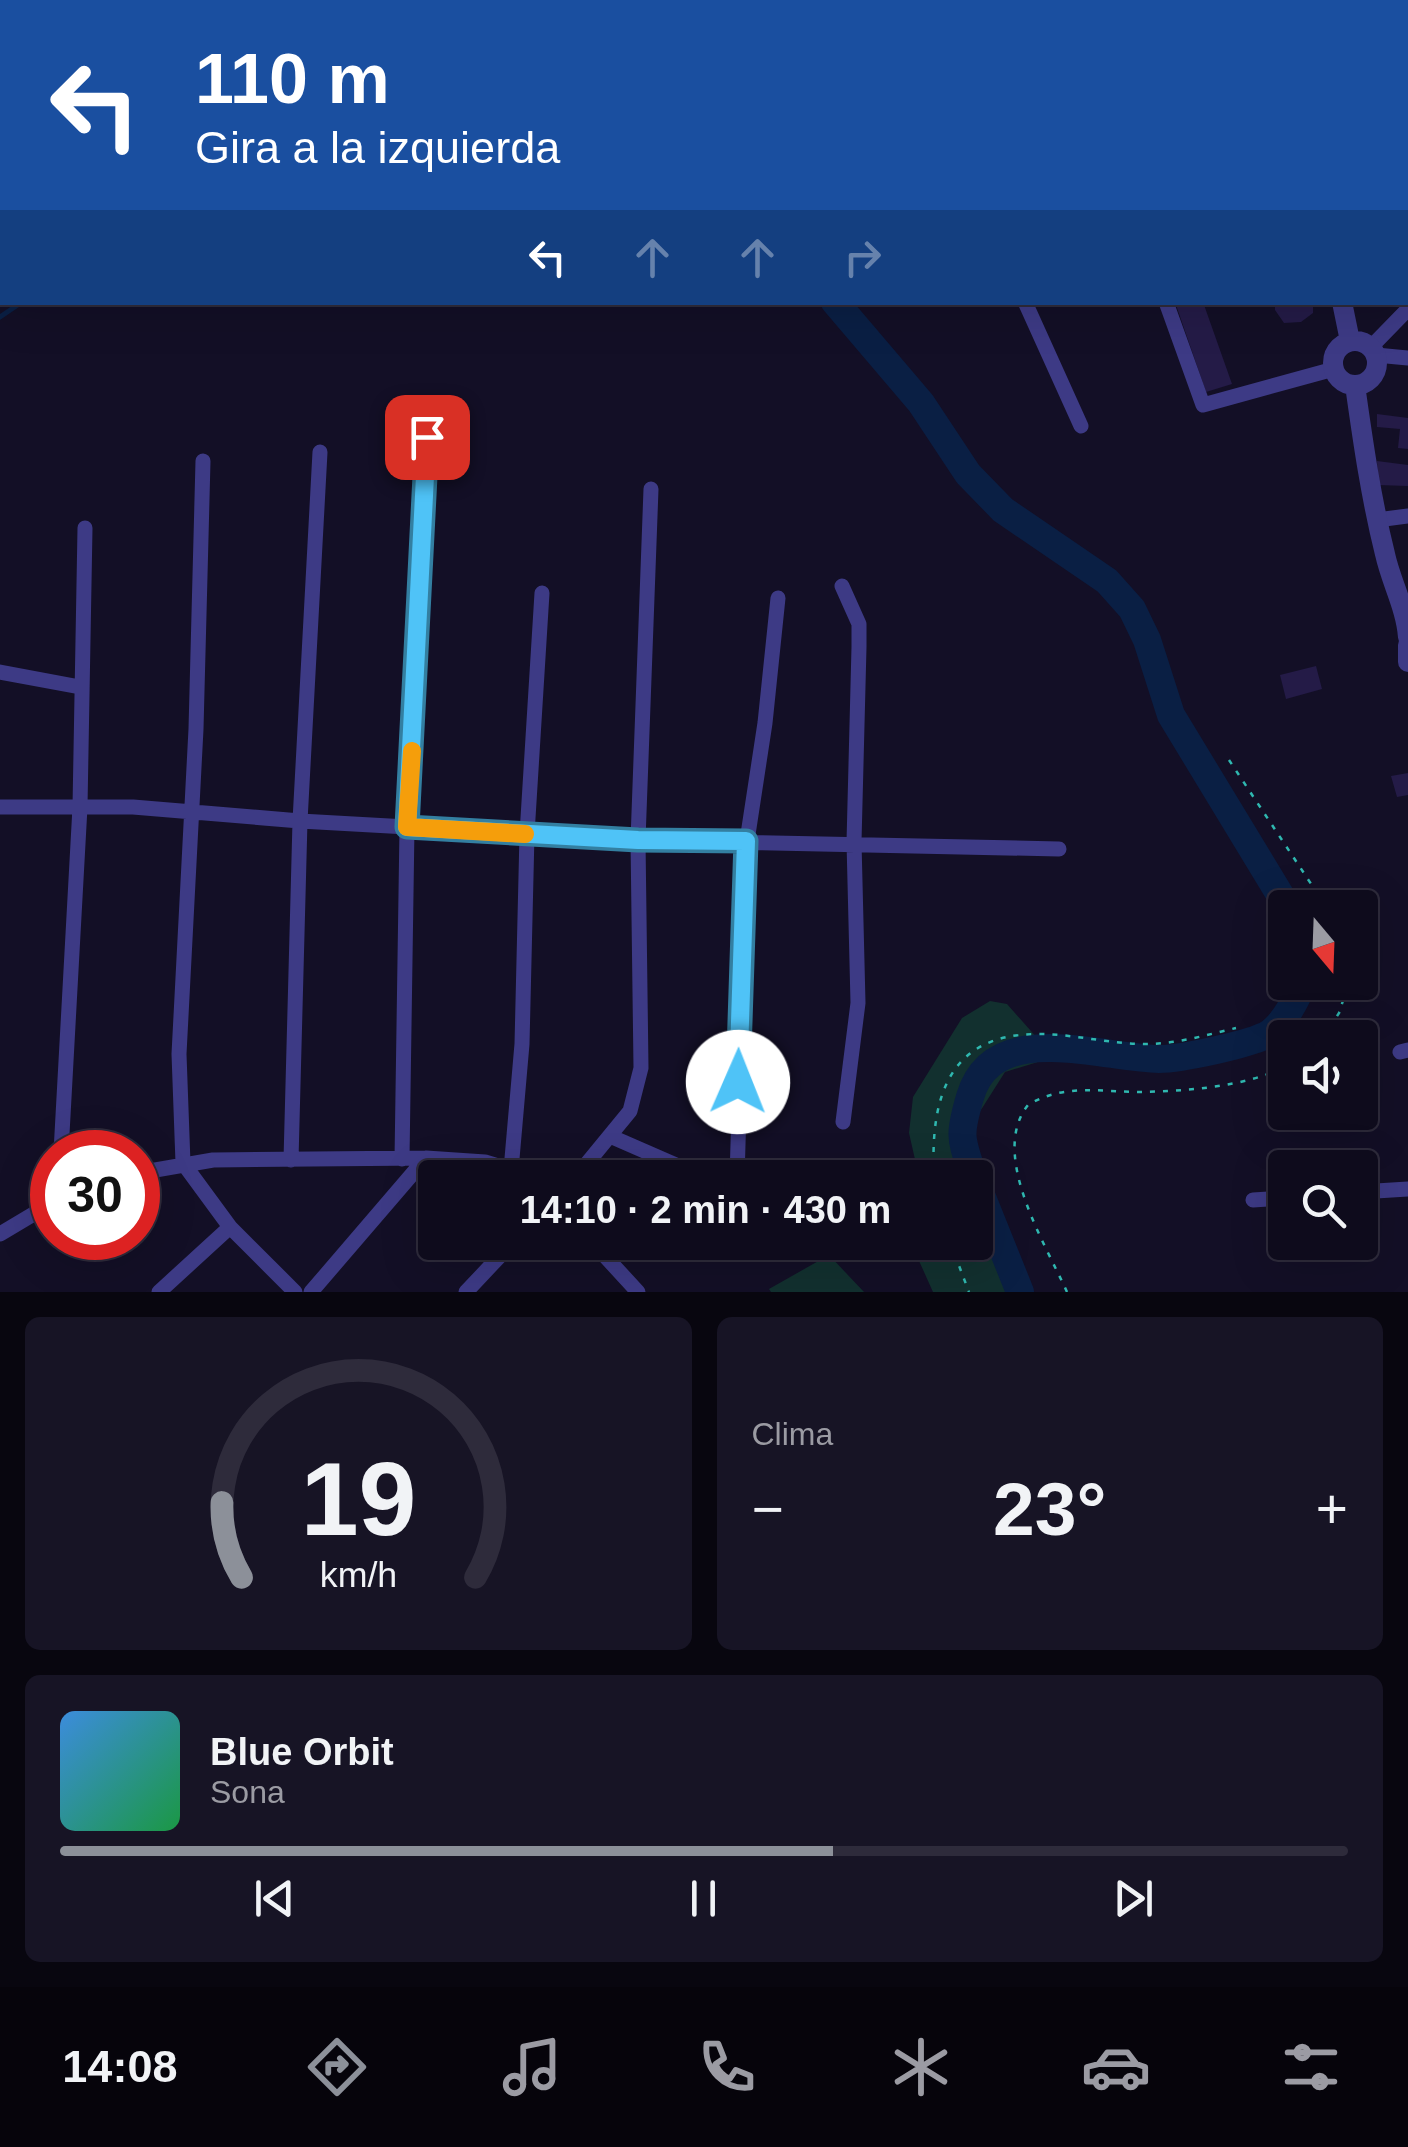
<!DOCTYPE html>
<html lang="es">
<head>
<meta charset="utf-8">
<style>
  :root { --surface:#0e0b1c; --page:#171425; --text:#f1f3f6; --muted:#9b9ba3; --line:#2e2b3b; --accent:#8c9099 }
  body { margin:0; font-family:Helvetica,sans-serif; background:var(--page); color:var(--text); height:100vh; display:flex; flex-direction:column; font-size:38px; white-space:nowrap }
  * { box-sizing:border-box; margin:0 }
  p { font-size:32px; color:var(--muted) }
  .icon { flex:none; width:55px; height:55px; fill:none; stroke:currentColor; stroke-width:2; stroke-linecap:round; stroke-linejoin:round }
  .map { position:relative; height:1292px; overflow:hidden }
  .drawer { display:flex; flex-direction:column; gap:25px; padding:25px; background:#08060f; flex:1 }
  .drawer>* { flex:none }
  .hud { position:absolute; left:0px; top:0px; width:1410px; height:305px; box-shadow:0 10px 40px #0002,0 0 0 2px var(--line); background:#1a4fa0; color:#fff; overflow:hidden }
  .needle { width:65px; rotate:161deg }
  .controls { position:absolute; left:1268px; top:890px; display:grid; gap:20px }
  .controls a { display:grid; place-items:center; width:110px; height:110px; border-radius:10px; background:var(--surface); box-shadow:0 10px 40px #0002,0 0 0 2px var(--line); font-size:50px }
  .speed { position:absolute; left:30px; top:1130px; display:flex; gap:20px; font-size:50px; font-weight:700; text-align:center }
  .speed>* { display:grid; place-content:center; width:130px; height:130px; border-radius:50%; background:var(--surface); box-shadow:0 10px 40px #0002,0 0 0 2px var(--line); line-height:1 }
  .speed .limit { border:15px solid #d22; background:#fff; color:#111 }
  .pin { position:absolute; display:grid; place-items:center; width:85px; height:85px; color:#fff; margin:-42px; border-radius:20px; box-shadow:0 5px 15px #0006 }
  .me { position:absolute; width:110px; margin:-55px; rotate:1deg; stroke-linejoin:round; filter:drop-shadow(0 0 8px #0008) }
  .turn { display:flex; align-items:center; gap:35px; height:210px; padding:0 30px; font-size:45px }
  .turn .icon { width:130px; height:130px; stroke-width:2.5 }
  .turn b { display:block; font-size:70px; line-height:85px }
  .lanes { display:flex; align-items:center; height:95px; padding:0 30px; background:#0003; justify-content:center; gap:50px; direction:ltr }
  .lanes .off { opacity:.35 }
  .big { font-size:75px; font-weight:600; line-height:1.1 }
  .drawer .tile { flex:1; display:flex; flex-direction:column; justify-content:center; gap:15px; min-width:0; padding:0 35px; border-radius:15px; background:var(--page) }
  .drawer .dial { align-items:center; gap:0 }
  .dial svg { height:260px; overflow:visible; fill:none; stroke:var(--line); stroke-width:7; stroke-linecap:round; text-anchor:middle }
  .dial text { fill:var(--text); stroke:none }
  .song { display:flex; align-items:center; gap:30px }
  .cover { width:120px; height:120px; border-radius:15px; background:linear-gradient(135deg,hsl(210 70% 55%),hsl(140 70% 35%)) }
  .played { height:10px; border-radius:5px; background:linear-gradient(90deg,var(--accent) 60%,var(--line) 60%) }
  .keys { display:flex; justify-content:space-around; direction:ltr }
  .heat { display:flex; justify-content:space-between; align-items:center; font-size:55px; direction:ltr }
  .drawer .tiles { flex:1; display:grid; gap:25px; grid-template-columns:1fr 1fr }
  .tile:last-child { grid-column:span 2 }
  .trip { position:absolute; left:418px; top:1160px; width:575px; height:100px; border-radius:10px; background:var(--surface); box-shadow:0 10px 40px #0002,0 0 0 2px var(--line); font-weight:600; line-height:100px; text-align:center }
  .dock { display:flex; height:160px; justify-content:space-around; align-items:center; background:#06040b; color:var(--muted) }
  .dock .icon { width:70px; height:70px }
  .dock .selected { color:var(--accent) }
  .dock b { font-size:45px; color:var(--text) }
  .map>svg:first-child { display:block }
  .green { fill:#12302f }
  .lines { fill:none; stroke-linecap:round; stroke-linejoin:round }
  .stream { stroke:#0a1f44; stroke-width:5 }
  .river { stroke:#0a1f44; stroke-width:28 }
  .building { fill:#241b47 }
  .path { stroke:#2fb8b0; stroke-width:2.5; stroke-dasharray:5 8; stroke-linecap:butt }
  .minor { stroke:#3d3a85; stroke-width:15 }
  .tertiary { stroke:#3d3a85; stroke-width:20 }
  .route-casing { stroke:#337fa1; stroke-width:25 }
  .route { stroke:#4fc3f7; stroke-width:18 }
  .slow { stroke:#f59e0b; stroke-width:18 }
</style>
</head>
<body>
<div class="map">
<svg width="1408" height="1292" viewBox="0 0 1408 1292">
  <rect width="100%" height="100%" fill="#130f26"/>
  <path class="green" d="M990 1001 1007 1004 1054 1057 1005 1072 960 1143 973 1177H919L909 1133 913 1097 962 1018Z
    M975 1182 1019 1292H933L911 1243 975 1242Z
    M829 1255 864 1292H771L769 1289Z"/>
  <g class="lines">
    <path class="stream" d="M0 230H2
      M0 317 22 302"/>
    <path class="river" d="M429 0V2
      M835 302 921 403 968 474 1003 510 1107 581 1132 609 1147 640 1171 715 1288 908
      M974 1178C961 1138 958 1138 970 1097 993 1018 1100 1058 1159 1059 1180 1059 1253 1044 1270 1033 1285 1022 1296 999 1304 982
      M975 1180 1020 1292"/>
  </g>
  <path class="building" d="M1175 302H1203L1232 384 1206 392Z
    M1275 302H1313V313L1301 322 1284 323 1275 310Z
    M1377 414 1408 418V449L1398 448 1400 429 1377 427Z
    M1377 461 1408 465V486L1378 485Z
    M1316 666 1322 689 1286 699 1280 675Z
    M1408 773V795L1397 797 1391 776Z"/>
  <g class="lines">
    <path class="path" d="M1229 760 1327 908
      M1323 1038 1339 1013 1349 982
      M934 1178C930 1099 947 1034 1038 1034 1074 1034 1110 1044 1145 1044 1177 1044 1206 1035 1236 1028
      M950 1242 969 1292
      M1067 1292C1045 1243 989 1154 1028 1105 1064 1083 1102 1092 1141 1092 1186 1091 1244 1087 1285 1067"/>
    <path class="minor" d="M127 0 131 2
      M1057 0 1058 2
      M1335 0 1336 2
      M172 2 173 0
      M1136 2 1142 0
      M0 151 2 152
      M1408 194V196
      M1025 302 1081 426
      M1166 302 1203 405 1334 369
      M1371 347 1408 309
      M1376 355 1408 358
      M203 461 196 729 179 1054 183 1163 230 1227 295 1292
      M1377 520 1408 516
      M842 586 859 624V647L854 842 858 1003 843 1122
      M0 672 80 687
      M0 807H133L300 821 638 840 1059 849
      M1400 1052 1408 1050
      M612 1137 706 1178
      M61 1152 80 807 85 528
      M402 1159 407 827 429 403
      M291 1160 300 821 320 452
      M511 1170 522 1044 527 834 542 593
      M138 1173 213 1160 426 1158 485 1162 511 1170 522 1178
      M575 1178 630 1111 641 1068 638 840 651 489
      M737 1178 747 841 765 723 778 598
      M1360 1192 1408 1189
      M1253 1200 1285 1198
      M0 1234 52 1203
      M592 1242 638 1292
      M159 1292 230 1227
      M311 1292 426 1158
      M466 1292 513 1242"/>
    <path class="tertiary" d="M1235 0 1236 2
      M1342 302 1350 341
      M1333 363a22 22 0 1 1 44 0a22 22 0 1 1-44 0Z
      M1355 385C1363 442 1371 498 1385 554 1391 582 1406 608 1408 637
      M1408 645V662"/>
  </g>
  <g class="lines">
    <g class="route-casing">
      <path id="route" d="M427 437 407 827 638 840 746 841 738 1082"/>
    </g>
    <use href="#route" class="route"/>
    <path class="slow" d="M412 751 407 827 525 834"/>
  </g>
</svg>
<div class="controls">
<a><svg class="needle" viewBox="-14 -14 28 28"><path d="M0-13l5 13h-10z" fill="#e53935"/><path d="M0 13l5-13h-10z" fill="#9b9ba3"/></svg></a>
<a><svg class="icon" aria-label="sound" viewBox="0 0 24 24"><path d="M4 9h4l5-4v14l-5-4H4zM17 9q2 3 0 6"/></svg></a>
<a><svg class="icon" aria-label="search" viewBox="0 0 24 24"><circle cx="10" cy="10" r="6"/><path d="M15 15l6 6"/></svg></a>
</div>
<div class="speed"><div class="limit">30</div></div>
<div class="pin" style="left:427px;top:437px;background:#d93025"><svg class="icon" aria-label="arrive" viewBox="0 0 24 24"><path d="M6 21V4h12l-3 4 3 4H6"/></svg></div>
<svg class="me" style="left:738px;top:1082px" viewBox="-20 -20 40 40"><circle r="19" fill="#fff"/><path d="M0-13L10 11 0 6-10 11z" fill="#4fc3f7"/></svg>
<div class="trip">14:10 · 2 min · 430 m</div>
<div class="hud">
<div class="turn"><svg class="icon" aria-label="left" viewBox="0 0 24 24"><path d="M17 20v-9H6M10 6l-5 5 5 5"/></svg><div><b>110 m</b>Gira a la izquierda</div></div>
<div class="lanes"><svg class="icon" aria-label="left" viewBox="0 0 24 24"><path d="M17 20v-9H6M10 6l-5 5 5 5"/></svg><svg class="icon off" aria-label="ahead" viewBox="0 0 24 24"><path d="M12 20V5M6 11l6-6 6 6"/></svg><svg class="icon off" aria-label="ahead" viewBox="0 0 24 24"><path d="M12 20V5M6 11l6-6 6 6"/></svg><svg class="icon off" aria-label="right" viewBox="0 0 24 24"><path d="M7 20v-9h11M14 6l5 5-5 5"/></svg></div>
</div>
</div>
<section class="drawer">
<div class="tiles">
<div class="tile dial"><svg viewBox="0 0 100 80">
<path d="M14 69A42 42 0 1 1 86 69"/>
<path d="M14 69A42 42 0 0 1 8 46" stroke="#8c9099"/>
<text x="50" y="56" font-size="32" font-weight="700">19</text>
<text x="50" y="72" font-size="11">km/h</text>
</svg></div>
<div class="tile"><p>Clima</p>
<div class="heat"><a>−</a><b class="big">23°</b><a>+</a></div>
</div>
<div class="tile">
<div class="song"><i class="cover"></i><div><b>Blue Orbit</b><p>Sona</p></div></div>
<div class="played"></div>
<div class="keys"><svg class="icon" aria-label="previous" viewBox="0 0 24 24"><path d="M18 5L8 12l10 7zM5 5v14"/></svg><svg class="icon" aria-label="pause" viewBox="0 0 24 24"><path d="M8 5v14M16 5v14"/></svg><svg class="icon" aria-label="next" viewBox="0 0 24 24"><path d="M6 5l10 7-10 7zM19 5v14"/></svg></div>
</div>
</div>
</section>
<nav class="dock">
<b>14:08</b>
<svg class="icon selected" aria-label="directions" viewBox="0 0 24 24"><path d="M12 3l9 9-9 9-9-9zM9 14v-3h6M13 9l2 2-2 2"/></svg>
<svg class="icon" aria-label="music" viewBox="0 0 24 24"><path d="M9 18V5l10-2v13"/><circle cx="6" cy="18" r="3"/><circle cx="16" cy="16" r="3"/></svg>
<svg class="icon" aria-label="phone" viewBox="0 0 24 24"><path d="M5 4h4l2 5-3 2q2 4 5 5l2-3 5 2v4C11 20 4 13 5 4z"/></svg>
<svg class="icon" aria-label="climate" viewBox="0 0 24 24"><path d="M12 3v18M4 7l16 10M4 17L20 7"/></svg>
<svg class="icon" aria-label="car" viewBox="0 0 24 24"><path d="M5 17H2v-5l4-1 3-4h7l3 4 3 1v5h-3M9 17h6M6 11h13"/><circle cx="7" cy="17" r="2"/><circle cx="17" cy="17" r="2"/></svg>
<svg class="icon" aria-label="filters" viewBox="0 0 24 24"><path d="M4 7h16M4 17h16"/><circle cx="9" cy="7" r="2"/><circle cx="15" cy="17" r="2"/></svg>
</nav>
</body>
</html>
